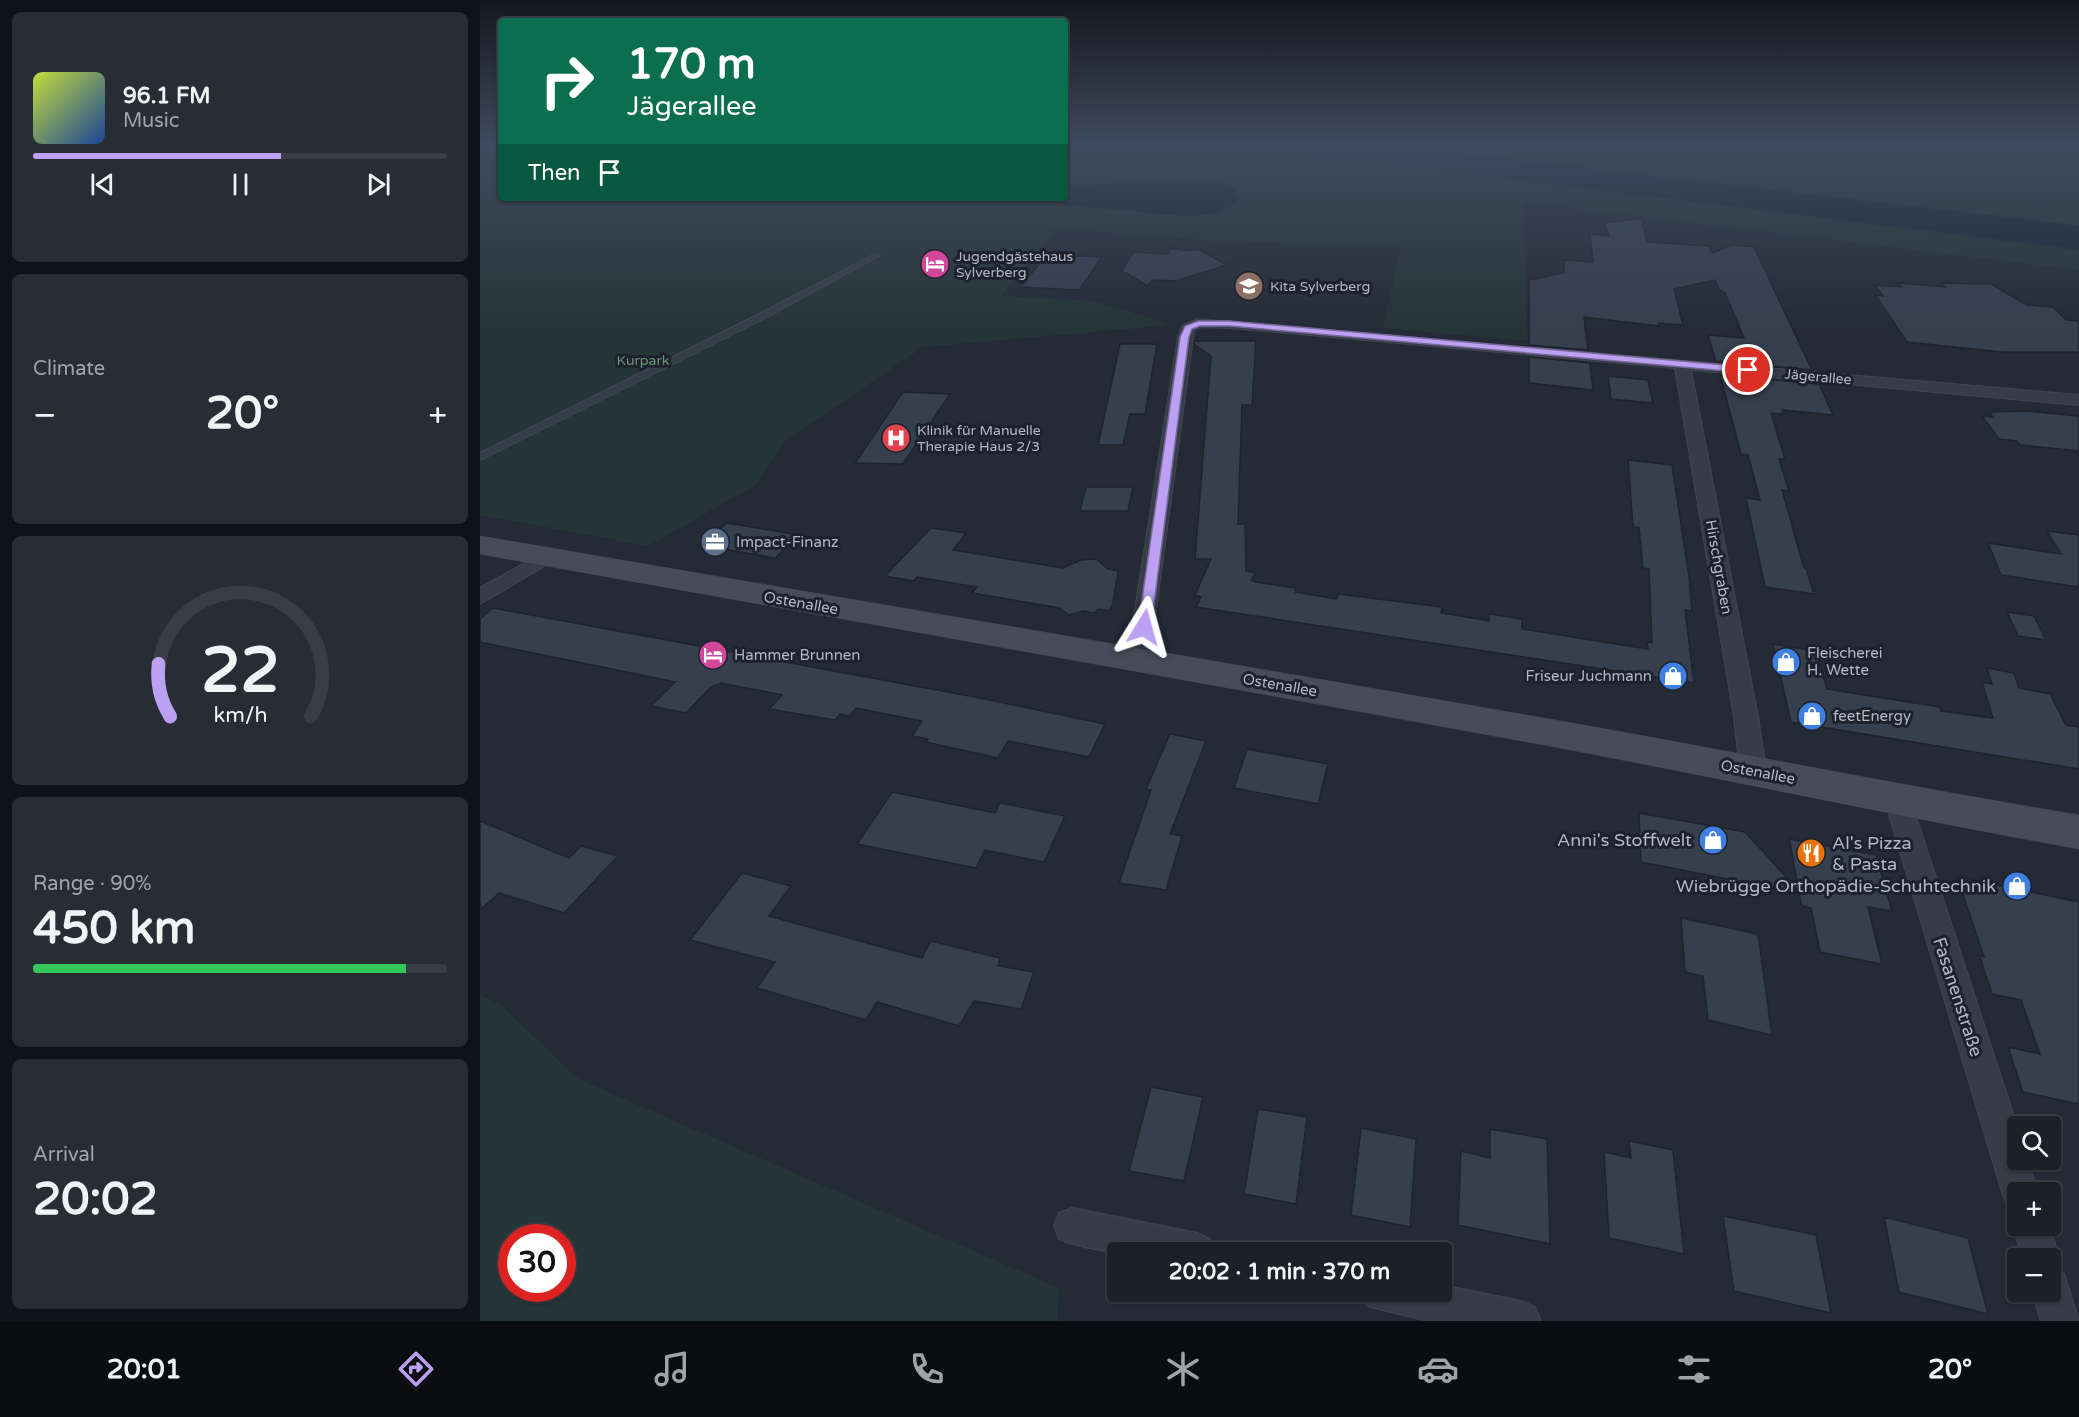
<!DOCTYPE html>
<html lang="en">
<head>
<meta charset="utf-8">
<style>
  :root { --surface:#1b2029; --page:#282d35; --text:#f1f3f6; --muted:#a0a3a8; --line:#393e46; --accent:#bca0f2 }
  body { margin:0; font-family:"Varela Round",sans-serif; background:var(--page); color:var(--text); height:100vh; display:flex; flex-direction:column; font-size:22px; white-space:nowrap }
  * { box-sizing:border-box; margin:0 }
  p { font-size:20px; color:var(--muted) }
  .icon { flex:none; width:33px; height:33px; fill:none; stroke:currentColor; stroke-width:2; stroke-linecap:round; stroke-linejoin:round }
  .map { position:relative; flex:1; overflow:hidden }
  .panel { display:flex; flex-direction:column; gap:12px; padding:12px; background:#0f1217; width:480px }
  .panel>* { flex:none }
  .guide { position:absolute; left:18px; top:18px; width:570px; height:183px; border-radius:6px; box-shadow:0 2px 4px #0004,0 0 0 2px var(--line); background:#0b6e4f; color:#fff; overflow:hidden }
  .fabs { position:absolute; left:1527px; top:1116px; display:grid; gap:12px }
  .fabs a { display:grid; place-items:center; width:54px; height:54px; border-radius:6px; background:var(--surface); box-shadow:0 2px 4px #0004,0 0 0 2px var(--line); font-size:30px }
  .speed { position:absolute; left:18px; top:1224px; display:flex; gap:12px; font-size:30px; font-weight:700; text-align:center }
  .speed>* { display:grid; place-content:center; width:78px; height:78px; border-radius:50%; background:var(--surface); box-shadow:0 2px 4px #0004,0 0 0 2px var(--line); line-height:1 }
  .speed .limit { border:9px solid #d22; background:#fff; color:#111 }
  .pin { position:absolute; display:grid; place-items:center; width:51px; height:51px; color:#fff; margin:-26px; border:3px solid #fff; border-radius:50%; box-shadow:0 2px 6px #0007 }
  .me { position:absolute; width:66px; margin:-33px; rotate:8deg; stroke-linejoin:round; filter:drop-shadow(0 0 4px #0008) }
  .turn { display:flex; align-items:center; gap:21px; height:126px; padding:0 30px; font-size:27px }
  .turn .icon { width:78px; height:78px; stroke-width:2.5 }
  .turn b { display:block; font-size:42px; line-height:51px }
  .then { display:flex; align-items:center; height:57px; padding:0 30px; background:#0003; gap:12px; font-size:22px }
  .big { font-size:45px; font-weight:700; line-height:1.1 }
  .panel .tile { flex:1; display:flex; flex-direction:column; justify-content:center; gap:9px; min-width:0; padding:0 21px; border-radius:9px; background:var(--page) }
  .panel .dial { align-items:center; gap:0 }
  .dial svg { height:156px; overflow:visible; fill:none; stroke:var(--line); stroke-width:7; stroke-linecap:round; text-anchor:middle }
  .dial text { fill:var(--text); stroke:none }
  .song { display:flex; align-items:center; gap:18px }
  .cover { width:72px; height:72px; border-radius:9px; background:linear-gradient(135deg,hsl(70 70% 55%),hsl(220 70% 35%)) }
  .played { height:6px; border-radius:3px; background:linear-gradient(90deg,var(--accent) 60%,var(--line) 60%) }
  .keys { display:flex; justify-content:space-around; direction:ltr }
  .heat { display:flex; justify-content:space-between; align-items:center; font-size:33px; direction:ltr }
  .charge { height:9px; border-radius:4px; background:linear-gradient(90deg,#34c759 90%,var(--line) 0) }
  .trip { position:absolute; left:627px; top:1242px; width:345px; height:60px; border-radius:6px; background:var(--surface); box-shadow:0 2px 4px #0004,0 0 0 2px var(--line); font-weight:700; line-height:60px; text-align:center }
  .tab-bar { display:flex; height:96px; justify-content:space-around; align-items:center; background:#0b0d10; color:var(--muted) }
  .tab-bar .icon { width:42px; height:42px }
  .tab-bar .selected { color:var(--accent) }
  .tab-bar b { font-size:27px; color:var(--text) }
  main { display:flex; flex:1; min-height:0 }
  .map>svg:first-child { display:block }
  .green { fill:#263538; fill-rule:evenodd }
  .water { fill:#192233 }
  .building { fill:#363f4e; stroke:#1f242e; stroke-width:1.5 }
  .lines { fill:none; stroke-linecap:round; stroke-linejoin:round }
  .lane-casing { stroke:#404651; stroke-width:2 }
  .street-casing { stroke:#404651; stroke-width:2 }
  .secondary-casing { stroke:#404651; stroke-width:1 }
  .lane { fill:#373d48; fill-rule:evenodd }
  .street { fill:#373d48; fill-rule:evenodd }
  .secondary { fill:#464c5a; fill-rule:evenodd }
  .route { fill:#bca0f2; stroke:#7a689d; stroke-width:1.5 }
  .labels { text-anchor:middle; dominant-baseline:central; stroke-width:6; stroke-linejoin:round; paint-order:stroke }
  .far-poi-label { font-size:14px; fill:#b2b8c4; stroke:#1d222c; text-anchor:start }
  .far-park-label { font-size:14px; fill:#6c9277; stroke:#1d222c }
  .far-street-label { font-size:14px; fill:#b2b8c4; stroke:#1d222c }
  .poi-label { font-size:15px; fill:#b2b8c4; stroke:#1d222c; text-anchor:start }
  .street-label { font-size:15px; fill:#b2b8c4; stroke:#1d222c }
  .near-poi-label { font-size:18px; fill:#b2b8c4; stroke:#1d222c; text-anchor:end }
  .near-street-label { font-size:18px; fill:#b2b8c4; stroke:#1d222c }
</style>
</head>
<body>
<main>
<section class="panel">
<div class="tile">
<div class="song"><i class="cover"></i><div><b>96.1 FM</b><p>Music</p></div></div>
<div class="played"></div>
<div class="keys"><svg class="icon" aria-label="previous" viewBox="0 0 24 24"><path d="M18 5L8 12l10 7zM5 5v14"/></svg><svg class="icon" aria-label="pause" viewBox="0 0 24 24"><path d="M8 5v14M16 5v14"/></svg><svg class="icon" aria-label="next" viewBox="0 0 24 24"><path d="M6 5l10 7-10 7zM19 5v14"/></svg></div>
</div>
<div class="tile"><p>Climate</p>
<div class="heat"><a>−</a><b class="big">20°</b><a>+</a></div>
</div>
<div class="tile dial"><svg viewBox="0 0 100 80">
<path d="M14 69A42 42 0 1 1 86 69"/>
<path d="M14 69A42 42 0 0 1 8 42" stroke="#bca0f2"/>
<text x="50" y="56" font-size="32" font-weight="700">22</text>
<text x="50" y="72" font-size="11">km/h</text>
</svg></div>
<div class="tile"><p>Range · 90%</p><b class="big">450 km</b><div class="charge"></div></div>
<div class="tile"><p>Arrival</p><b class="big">20:02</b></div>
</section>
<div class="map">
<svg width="1599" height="1321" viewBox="0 0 1599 1321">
  <rect width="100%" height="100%" fill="#242b37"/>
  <path class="green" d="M0 145H21V198H585V145H749L1599 251V270L1043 202 1048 341 903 328 921 245 734 241 576 228 521 296 614 301 693 325 443 347 304 442 277 484 168 546 0 515Z
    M916 145H1599V225Z
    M0 995 20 1004 98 1079 579 1288 577 1321H0ZM32 1238H82V1288H32Z"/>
  <path class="water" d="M762 145H909L1599 226V249Z
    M679 181 742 183 750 185 761 197C741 227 673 212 643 210 611 207 578 207 547 198H585V186Z"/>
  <path class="building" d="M1161 218 1167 242 1229 246 1232 253 1252 245 1274 247 1332 370 1236 361 1228 335 1264 338 1245 293 1239 289 1235 280 1194 289 1203 325 1179 323V326L1104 317 1108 350 1049 345V280L1084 273V260L1113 262 1110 234 1129 236 1124 223Z
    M691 248 710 251 718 249 747 265 695 281 672 280 668 286 642 271 653 252 688 254Z
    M597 256 622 257 599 290 540 287 562 261 592 262Z
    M1419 283 1466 287 1462 283 1511 284 1547 305 1573 307 1586 320 1599 321V352H1522L1427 342 1395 295 1403 296 1395 285 1422 287Z
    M715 341H776L772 405H762L758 524H765L766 571 775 573 771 580 775 582 816 588 815 592 857 599 858 594 962 607 961 613 1009 621 1010 614 1042 619V629L1168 649 1167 642 1172 643 1169 569 1163 568 1159 528 1153 527 1148 460 1192 465 1209 577 1212 611 1205 610 1214 683 716 607 721 597 715 595 731 559H715L731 356 714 344Z
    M640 344H677L665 414H650L643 445H618Z
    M1049 357 1110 363 1113 390 1049 383Z
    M1240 375 1339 384 1353 415 1302 410 1304 414 1291 413 1305 459H1299L1309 491 1302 490 1324 568H1326L1334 594 1285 587 1266 498 1280 500 1268 455 1261 454Z
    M1128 376 1168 380 1173 403 1131 399Z
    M423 392 470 394 423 464 375 463Z
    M1547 411 1599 416V451L1541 445 1536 441 1519 439 1502 416 1513 417 1509 412Z
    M606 487H653L648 511H600Z
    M247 523 319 535 295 558 221 545Z
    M451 528 486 533 473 550 583 568 601 560 616 559 628 569 638 571 633 603 629 611 618 609 615 613 603 611 589 615 580 608 492 593 497 587 437 577 434 581 405 576Z
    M1567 531 1599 535V587L1521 575 1508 543 1581 554Z
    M13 608 500 698 625 724 609 757 528 741 518 758 446 742 448 739 432 736 442 721 376 708 370 716 360 714 355 720 289 709 302 695 241 683 231 687 206 713 171 706 195 682 0 642V619Z
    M1527 612 1554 616 1566 640 1538 636Z
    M1293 644 1336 651 1347 689 1460 707 1461 711 1513 718 1502 682 1512 684 1507 668 1534 673 1539 688 1570 694 1586 725 1599 727V769L1311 722Z
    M690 734 726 741 690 834 702 836 686 890 639 883 671 790 666 789Z
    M767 749 848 764 838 804 754 788Z
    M412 792 515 813 520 803 585 816 564 862 505 850 496 868 377 844Z
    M1159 813 1265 832 1319 891 1309 839 1396 855 1412 911 1388 907 1402 964 1340 952 1331 908 1322 906 1319 893 1161 862Z
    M0 821 89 858 101 846 138 856 84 913 19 893 0 910Z
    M262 873 311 886 289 916 442 958 451 941 520 958 518 966 554 972 541 1009 494 1001 479 1026 397 1002 386 1020 277 988 295 962 210 940Z
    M1477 877 1599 902V1104L1543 1092 1528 1047 1560 1054 1541 1000 1512 994 1499 955 1504 957Z
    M1201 918 1278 934 1292 1035 1228 1020 1223 976 1205 972Z
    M671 1087 723 1097 704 1181 649 1171Z
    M778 1109 827 1117 816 1204 764 1194Z
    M881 1128 936 1139 930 1227 871 1215Z
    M1010 1129 1067 1139 1070 1244 978 1225 981 1151 1010 1158Z
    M1149 1141 1193 1150 1204 1254 1129 1238 1124 1152 1151 1158Z
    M1243 1216 1336 1235 1351 1313 1254 1291Z
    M1404 1217 1488 1238 1508 1314 1419 1292Z"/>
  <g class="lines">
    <g class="lane-casing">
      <path id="lane" d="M395 254 400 255 285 318 0 460V453L279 314Z"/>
    </g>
    <g class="street-casing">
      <path id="street" d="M718 319 1599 395V405L1211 370 1278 717 1286 770 1282 777 1273 780 1264 777 1260 770 1254 717 1195 368 750 328 720 327 714 330 669 660 666 666 658 668 650 666 647 660 698 337 703 325Z
        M66 551 73 553 76 557 73 561 0 604V588Z
        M1418 790 1427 793 1431 801 1538 1129V1160H1547L1558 1192H1538V1209L1527 1205 1522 1192 1405 801 1409 793Z
        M592 1208 717 1233 730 1239 736 1252C692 1257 619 1256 579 1239L574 1226 579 1213Z
        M1538 1214V1226H1569L1580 1258 1575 1271 1584 1274 1599 1321H1561L1552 1292H1570V1258H1542L1533 1226Z
        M962 1285 1041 1301 1055 1307 1061 1321H948L887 1306 882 1292H962Z"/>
    </g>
    <g class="secondary-casing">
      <path id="secondary" d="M0 536C356 597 713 657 1069 719 1246 750 1422 786 1599 815V849C1422 817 1246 779 1070 746 713 681 357 618 0 554Z"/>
    </g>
    <use href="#lane" class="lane"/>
    <use href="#street" class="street"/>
    <use href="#secondary" class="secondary"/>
  </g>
  <linearGradient id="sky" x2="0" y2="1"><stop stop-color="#14181e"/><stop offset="0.44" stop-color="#3f4a5e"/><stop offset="1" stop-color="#3f4a5e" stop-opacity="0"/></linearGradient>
  <rect width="1599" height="330" fill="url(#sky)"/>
  <path class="route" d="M718 321H750L1268 367 1273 370 1268 373 750 326H720L712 329 709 337 671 627 664 632 658 627 700 337 705 326Z"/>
  <defs>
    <g id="hotel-disc" transform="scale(1.5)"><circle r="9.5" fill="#d1479c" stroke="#1d222c"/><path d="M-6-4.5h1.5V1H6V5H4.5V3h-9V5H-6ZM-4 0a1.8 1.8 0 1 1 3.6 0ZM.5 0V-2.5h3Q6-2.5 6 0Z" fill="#fff"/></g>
    <g id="school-disc" transform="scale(1.5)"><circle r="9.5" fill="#8d6e63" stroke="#1d222c"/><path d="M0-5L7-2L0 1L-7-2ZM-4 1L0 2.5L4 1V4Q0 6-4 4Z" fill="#fff"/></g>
    <g id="hospital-disc" transform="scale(1.5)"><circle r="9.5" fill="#e0444e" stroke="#1d222c"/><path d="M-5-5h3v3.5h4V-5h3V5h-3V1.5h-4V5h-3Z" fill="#fff"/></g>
    <g id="office-disc" transform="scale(1.5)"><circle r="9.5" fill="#5c6f8a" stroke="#1d222c"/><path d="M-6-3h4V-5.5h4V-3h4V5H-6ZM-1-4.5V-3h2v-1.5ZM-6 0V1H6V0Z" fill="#fff"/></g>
    <g id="shop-disc" transform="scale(1.5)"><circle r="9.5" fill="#3f7fe0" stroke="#1d222c"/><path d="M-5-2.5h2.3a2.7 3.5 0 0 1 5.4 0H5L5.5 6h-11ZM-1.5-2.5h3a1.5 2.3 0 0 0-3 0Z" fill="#fff"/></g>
    <g id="restaurant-disc" transform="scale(1.5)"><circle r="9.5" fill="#e8710a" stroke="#1d222c"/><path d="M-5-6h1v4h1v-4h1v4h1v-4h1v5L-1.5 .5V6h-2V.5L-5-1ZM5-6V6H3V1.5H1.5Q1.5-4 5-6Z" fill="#fff"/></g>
  </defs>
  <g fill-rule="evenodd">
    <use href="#hotel-disc" x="455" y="264"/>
    <use href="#school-disc" x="769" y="286"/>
    <use href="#hospital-disc" x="416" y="438"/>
    <use href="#office-disc" x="235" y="542"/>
    <use href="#hotel-disc" x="233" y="655"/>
    <use href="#shop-disc" x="1306" y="662"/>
    <use href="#shop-disc" x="1193" y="676"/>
    <use href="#shop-disc" x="1332" y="716"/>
    <use href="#shop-disc" x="1233" y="840"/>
    <use href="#restaurant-disc" x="1331" y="853"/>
    <use href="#shop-disc" x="1537" y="886"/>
  </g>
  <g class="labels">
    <g class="far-poi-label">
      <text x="476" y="256">Jugendgästehaus<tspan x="476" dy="16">Sylverberg</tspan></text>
      <text x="790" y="286">Kita Sylverberg</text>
      <text x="437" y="430">Klinik für Manuelle<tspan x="437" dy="16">Therapie Haus 2/3</tspan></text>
    </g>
    <g class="far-park-label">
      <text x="163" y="360">Kurpark</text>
    </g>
    <g class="far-street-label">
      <text transform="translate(1338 377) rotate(5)">Jägerallee</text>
    </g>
    <g class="poi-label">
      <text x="256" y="542">Impact-Finanz</text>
      <text x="1327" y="653">Fleischerei<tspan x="1327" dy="17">H. Wette</tspan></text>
      <text x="254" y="655">Hammer Brunnen</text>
      <text x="1172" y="676" text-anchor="end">Friseur Juchmann</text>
      <text x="1353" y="716">feetEnergy</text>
    </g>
    <g class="street-label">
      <text transform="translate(1239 567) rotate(80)">Hirschgraben</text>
      <text transform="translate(321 603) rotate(10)">Ostenallee</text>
      <text transform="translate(800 685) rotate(10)">Ostenallee</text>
      <text transform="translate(1278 772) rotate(11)">Ostenallee</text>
    </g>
    <g class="near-poi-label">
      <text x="1212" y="840">Anni's Stoffwelt</text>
      <text x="1352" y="843" text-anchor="start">Al's Pizza<tspan x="1352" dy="21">&amp; Pasta</tspan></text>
      <text x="1516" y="886">Wiebrügge Orthopädie-Schuhtechnik</text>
    </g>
    <g class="near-street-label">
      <text transform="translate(1478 997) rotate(72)">Fasanenstraße</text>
    </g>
  </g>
</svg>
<div class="fabs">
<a><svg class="icon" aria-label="search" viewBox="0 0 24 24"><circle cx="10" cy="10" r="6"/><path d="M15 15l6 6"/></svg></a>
<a>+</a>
<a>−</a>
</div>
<div class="speed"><div class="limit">30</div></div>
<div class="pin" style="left:1268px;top:370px;background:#d93025"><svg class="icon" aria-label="arrive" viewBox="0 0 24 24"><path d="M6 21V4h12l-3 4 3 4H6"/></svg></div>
<svg class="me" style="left:664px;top:627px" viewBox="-20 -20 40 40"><path d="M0-17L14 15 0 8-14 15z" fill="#bca0f2" stroke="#fff" stroke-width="4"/></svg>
<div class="trip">20:02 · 1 min · 370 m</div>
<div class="guide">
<div class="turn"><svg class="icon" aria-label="right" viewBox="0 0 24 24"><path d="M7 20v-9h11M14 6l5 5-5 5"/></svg><div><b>170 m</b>Jägerallee</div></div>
<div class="then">Then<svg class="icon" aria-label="arrive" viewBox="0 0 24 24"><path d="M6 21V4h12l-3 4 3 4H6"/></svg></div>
</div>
</div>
</main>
<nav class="tab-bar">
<b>20:01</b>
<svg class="icon selected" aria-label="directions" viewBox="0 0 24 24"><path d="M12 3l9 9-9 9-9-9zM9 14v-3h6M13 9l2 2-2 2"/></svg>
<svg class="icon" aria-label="music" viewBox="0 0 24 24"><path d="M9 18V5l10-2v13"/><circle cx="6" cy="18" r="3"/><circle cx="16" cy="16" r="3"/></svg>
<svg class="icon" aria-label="phone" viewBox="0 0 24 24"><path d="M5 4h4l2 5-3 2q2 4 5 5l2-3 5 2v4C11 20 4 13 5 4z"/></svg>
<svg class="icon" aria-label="climate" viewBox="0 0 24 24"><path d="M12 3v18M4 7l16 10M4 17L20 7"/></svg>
<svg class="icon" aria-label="car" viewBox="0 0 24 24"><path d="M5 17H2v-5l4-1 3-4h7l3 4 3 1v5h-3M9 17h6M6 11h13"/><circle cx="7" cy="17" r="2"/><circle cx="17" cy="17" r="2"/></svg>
<svg class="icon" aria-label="filters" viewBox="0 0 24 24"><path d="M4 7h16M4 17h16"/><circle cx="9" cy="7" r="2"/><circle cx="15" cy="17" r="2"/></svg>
<b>20°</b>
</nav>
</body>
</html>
